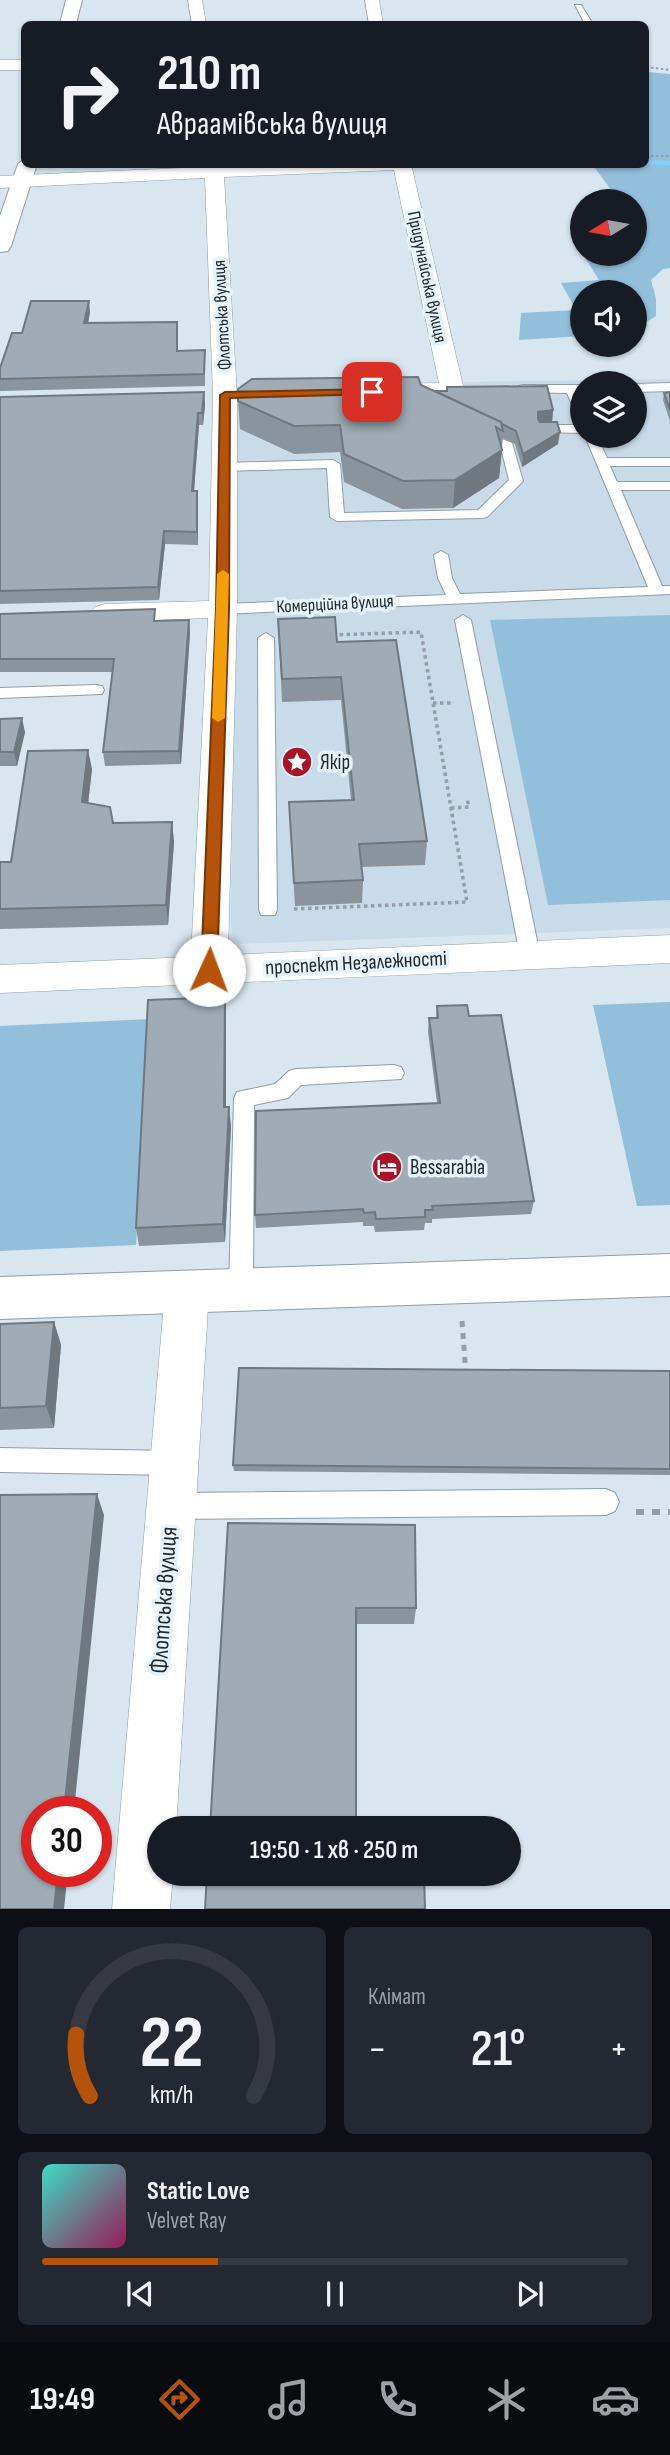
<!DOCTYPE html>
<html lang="uk">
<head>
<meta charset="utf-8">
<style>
  :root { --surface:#171b24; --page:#242831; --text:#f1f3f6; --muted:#9ea1a6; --line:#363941; --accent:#b45309 }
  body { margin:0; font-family:"Sofia Sans Condensed",sans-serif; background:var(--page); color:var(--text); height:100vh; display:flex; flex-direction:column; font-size:26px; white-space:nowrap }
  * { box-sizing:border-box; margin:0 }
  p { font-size:23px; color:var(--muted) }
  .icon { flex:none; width:38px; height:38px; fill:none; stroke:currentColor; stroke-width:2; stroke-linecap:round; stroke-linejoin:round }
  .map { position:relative; height:1909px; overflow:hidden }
  .drawer { display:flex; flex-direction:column; gap:18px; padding:18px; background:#0d0f14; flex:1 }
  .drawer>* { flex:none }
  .top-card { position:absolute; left:21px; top:21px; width:628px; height:147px; border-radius:10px; box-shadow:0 2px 5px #0004; background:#171b24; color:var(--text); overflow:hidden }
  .needle { width:46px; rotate:259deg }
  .tools { position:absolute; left:570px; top:189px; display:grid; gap:14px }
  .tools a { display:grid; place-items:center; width:77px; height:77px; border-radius:50%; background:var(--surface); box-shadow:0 2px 5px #0004; font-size:35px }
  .speed { position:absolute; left:21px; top:1796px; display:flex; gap:14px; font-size:35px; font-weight:700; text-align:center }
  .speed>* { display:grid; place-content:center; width:91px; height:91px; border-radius:50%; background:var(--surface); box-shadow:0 2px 5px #0004; line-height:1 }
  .speed .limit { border:10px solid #d22; background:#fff; color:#111 }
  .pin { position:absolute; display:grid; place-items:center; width:60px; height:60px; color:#fff; margin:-30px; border-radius:14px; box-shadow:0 4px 10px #0006 }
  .me { position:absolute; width:77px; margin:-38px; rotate:2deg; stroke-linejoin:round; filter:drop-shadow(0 0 5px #0008) }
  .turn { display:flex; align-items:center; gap:24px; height:147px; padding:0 21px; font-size:32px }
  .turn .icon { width:91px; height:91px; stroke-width:2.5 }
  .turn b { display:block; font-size:49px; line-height:60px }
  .big { font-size:52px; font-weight:600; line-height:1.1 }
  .drawer .card { flex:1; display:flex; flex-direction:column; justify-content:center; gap:10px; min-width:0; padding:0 24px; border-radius:10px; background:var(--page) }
  .drawer .dial { align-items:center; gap:0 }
  .dial svg { height:182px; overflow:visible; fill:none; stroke:var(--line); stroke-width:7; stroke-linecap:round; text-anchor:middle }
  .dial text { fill:var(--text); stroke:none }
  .song { display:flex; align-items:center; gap:21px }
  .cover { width:84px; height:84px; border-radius:10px; background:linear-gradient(135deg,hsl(170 70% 55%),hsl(330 70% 35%)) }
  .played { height:7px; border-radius:4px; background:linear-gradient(90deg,var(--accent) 30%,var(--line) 30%) }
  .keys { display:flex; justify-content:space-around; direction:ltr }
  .heat { display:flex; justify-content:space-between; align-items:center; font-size:38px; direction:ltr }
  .drawer .tiles { flex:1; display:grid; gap:18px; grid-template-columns:1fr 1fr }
  .card:last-child { grid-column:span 2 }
  .trip { position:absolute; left:147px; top:1816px; width:374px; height:70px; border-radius:35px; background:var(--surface); box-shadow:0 2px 5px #0004; font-weight:600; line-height:70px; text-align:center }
  .dock { display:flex; height:112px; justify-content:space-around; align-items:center; background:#090b0e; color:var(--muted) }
  .dock .icon { width:49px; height:49px }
  .dock .selected { color:var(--accent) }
  .dock b { font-size:32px; color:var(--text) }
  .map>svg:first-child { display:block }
  .built { fill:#c7dbe9; fill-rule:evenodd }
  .green { fill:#92bfdb }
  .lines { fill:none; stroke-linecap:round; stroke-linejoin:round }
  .stream { stroke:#82d0ff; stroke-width:4.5 }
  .lane-casing { stroke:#909da6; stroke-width:2 }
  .street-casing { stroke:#909da6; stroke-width:1 }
  .secondary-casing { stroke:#909da6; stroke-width:2 }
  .path-far3 { stroke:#949ea6; stroke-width:2; stroke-dasharray:2.5 2.5; stroke-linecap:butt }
  .path-far2 { stroke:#949ea6; stroke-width:3.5; stroke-dasharray:3.5 3.5; stroke-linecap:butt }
  .path-far1 { stroke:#949ea6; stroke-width:5; stroke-dasharray:6 6; stroke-linecap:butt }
  .path { stroke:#949ea6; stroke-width:6; stroke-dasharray:8 8; stroke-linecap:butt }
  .lane { fill:#fff; fill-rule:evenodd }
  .street { fill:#fff; fill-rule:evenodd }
  .secondary { fill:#fff; fill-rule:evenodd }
  .wall { fill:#89949c }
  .shaded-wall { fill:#6f787f }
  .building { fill:#9facb5; stroke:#6f787f; stroke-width:2 }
  .route { fill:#b45309; stroke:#753606; stroke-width:2 }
  .slow { fill:#f59e0b }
  .labels { text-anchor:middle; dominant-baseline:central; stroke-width:7; stroke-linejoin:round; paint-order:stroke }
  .far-street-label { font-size:18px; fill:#23282c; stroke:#e5f3fc }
  .poi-label { font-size:21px; fill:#23282c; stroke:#e5f3fc; text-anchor:start }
  .street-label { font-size:21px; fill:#23282c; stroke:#e5f3fc }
  .near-street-label { font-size:24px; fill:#23282c; stroke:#e5f3fc }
</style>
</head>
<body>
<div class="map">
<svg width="670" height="1909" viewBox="0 0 670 1909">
  <rect width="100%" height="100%" fill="#d8e6ef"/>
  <path class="built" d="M670 379V928L238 944 233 939 231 926 235 404 246 399 463 396 464 382ZM583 383H635V436H583Z"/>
  <path class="green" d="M646 72 670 74V268L663 269 651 280 656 299V316L635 329V292H583V336L519 340 521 313 576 310 561 283 599 280 578 246H583V254H635V201H619L593 165 646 164Z
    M670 615V900L548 905 490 620Z
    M670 1002V1205L637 1206 593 1005Z
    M150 1019 136 1245 0 1251V1026Z"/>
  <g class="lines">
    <path class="stream" d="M646 162 670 163"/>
    <g class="lane-casing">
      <path id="lane" d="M575 5H581L593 24H585Z
        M670 383V391L635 392V384Z
        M523 385H583V393H580L583 400V420L577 416 567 393 519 392V386Z
        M544 425H583V433L539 432V426Z
        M478 429 512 443 523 481 487 517 482 518 337 521 330 517 327 468 224 471 217 467 224 463 333 460 340 464 344 513 478 510 509 480 501 448 473 436V430Z
        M585 436H597L607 458H670V466H610L617 482H670V490H621L662 586H670V594L223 614 215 609 223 604 446 595 438 578 434 555 441 551 448 555 452 578 460 594 648 587Z
        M463 615 471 620 540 955 537 960H523L520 955 455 620Z
        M266 633 274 638 277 910 275 915H261L259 910 258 638Z
        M96 685 102 686 104 690 102 694 0 698V688Z
        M394 1065 401 1067 404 1073 401 1079 301 1085 288 1098 254 1105 253 1289 249 1296 241 1300 233 1296 229 1289 234 1098 237 1092 275 1084 289 1071 296 1069Z
        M0 1448 174 1451 183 1454 187 1463 183 1472 174 1475 0 1472Z
        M606 1489 615 1493 619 1502 615 1511 606 1515 171 1519 162 1515 158 1506 162 1497 171 1493Z"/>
    </g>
    <g class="street-casing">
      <path id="street" d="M188 0H202L206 24H192Z
        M365 0H379L383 24H369Z
        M0 60H24V70H0Z
        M205 164H411L464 390 460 395 452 397 383 398 375 396 371 391 375 386 383 384 439 383 394 170 224 177 237 395V609L228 955 670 935V963L0 993V965L191 957 208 618 105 622 95 619 91 613 95 607 105 604 209 601 213 395 205 178 0 188V176L205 167Z
        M187 1271 203 1277 209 1291 176 1829H159V1874H173L170 1909H112L165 1291 171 1277Z"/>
    </g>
    <g class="secondary-casing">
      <path id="secondary" d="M66 0H82L76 24H60Z
        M24 159V164H37L11 246 8 251 0 252V216L18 164Z
        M670 1254V1296L0 1319V1277Z"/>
    </g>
    <path class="path-far3" d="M646 67 670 70
      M646 156H670"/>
    <path class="path-far2" d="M433 703H451V706
      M451 808 469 807 467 798
      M294 909 467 902 421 632 331 635"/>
    <path class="path-far1" d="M462 1321 466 1375"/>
    <path class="path" d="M636 1512H670"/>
    <use href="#lane" class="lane"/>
    <use href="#street" class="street"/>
    <use href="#secondary" class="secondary"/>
  </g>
  <path class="wall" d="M90 312 88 323 177 322 178 351 205 350V386L0 391V368L22 333Z
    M421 385 435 392 447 391V387L553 410 552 422 558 444 522 467 515 444 503 438 499 478 453 508 402 509 344 482 340 452 294 454 240 429 238 401Z
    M204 392 205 405 203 425H199L194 491H197L198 545 165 544 159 600 0 604V397Z
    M670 392V421L663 400 664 393Z
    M0 614 156 620H189L190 633 181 764 105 766 103 752 113 672H0Z
    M278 619 337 642 427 841 425 865 361 867 363 880 362 903 295 906 289 802 351 800 341 700 282 702Z
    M0 719 25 732 17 766H0Z
    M92 769 88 803 113 823 172 822 174 842 168 925 0 929V862H11Z
    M225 997 226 1016V1107L231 1126 225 1242 139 1246 136 1228Z
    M437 1006 469 1016 534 1201 531 1214 432 1219V1223H425L424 1230 375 1232 374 1226H363V1222L256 1228 255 1215 437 1103 428 1032 429 1018H436Z
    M54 1322 61 1345 54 1428 0 1430V1324Z
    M670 1371V1475L234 1471 233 1465Z
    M228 1523 416 1608 414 1624H356Z"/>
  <path class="shaded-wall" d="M89 301 90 312 86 334 84 323Z
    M204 392 205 405 203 425 202 413Z
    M553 410 552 422 537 424 538 412Z
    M198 413 199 425 193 504 192 491Z
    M560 432 558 444 522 467 523 454Z
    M502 450 499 478 453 508 455 480Z
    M197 491 198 504V545L197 532Z
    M164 531 165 544 159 600 158 587Z
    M189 620 190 633 181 764 179 751Z
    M22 718 25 732 17 766 14 752Z
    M88 750 92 769 86 822 82 802Z
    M172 822 174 842 168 925 166 905Z
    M225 997 226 1016V1126L224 1107Z
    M229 1107 231 1126 225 1242 223 1224Z
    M54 1322 61 1345 54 1428 46 1406Z
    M97 1494 104 1515 74 1811H64Z
    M58 1871H68L64 1909H54Z"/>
  <path class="building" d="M31 301H89L84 323 177 322V351L205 350 204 374 0 379V368L12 333H22Z
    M418 377 421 385 501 422 503 431 496 427 502 450 455 480 403 481 344 454 340 425 294 426 238 401V389L252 379Z
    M547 386 553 410 538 412V419L540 422H557L560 432 523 454 516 431 502 424 501 422 435 391H447V387Z
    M204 392 202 413H198L192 491H197V532L164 531 158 587 0 591V397Z
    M670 392V410L664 393Z
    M155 609 154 621 189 620 179 751 103 752 114 659H0V614Z
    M335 617 337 642 396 640 427 841 359 844 363 880 294 883 289 802 354 800 341 677 282 679 278 619Z
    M22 718 14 752H0V719Z
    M88 750 82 802 110 807 113 823 172 822 166 905 0 909V862H11L28 751Z
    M225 997 224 1107H229L223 1224 136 1228 148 1000Z
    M467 1005 469 1016 501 1015 534 1201 432 1206 433 1210H425V1217L376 1219 375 1212 364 1213 363 1209 255 1215 256 1111 440 1103 429 1018H438L437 1006Z
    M54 1322 46 1406 0 1408V1324Z
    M239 1368 670 1371V1469L233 1465Z
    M97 1494 64 1811H37V1871H58L54 1909H0V1495Z
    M228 1523 415 1525 416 1608H356V1829H210Z
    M207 1874H424L425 1909H205Z"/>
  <path class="route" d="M372 389H376V394L230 398 229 609 217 970 209 976 201 970 216 609 220 395 225 392Z"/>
  <path class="slow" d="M223 570 229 574 225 718 218 722 212 718 217 574Z"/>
  <defs>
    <g id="sight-disc" transform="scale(1.575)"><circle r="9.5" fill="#a91328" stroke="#e5f3fc"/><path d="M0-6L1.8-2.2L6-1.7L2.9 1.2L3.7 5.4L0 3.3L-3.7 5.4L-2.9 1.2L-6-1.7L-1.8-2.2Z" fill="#fff"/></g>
    <g id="hotel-disc" transform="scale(1.575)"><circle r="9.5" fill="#a91328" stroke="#e5f3fc"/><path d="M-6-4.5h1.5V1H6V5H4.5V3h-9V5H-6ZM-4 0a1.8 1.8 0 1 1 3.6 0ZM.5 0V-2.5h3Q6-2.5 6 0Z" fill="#fff"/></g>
  </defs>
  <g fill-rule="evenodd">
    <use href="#sight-disc" x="297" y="762"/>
    <use href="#hotel-disc" x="387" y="1167"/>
  </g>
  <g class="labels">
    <g class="far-street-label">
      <text transform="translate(427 277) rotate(78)">Придунайська вулиця</text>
      <text transform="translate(222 315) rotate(-93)">Флотська вулиця</text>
      <text transform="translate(335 604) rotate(-3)">Комерційна вулиця</text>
    </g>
    <g class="poi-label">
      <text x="320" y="762">Якір</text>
      <text x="410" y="1167">Bessarabia</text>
    </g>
    <g class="street-label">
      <text transform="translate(356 963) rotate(-3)">проспект Незалежності</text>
    </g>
    <g class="near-street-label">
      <text transform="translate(164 1600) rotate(-86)">Флотська вулиця</text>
    </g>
  </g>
</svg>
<div class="tools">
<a><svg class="needle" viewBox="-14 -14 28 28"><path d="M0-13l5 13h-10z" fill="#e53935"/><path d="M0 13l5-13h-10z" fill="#9ea1a6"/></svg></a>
<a><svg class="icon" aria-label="sound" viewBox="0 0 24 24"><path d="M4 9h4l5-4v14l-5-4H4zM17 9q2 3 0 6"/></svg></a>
<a><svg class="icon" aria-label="layers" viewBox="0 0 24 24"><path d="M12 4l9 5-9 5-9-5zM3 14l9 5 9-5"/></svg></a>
</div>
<div class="speed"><div class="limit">30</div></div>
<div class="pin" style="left:372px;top:392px;background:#d93025"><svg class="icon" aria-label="arrive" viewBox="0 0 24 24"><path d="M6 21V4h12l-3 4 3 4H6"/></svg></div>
<svg class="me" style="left:209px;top:970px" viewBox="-20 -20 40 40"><circle r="19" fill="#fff"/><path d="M0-13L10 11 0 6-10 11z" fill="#b45309"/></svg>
<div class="trip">19:50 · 1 хв · 250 m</div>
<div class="top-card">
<div class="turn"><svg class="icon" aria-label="right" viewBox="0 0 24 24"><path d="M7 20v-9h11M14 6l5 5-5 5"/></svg><div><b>210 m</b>Авраамівська вулиця</div></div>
</div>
</div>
<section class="drawer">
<div class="tiles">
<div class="card dial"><svg viewBox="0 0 100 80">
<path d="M14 69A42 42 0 1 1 86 69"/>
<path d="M14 69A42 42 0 0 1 8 42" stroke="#b45309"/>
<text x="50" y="56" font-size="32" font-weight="700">22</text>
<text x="50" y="72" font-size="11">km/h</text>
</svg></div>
<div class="card"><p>Клімат</p>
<div class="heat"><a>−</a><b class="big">21°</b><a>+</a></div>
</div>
<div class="card">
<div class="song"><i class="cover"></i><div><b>Static Love</b><p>Velvet Ray</p></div></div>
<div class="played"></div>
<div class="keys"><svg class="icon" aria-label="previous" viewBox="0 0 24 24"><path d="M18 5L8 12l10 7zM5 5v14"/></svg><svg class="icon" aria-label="pause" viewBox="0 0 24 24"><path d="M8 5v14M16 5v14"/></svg><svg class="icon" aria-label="next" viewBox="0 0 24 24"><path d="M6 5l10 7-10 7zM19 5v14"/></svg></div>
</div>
</div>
</section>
<nav class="dock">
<b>19:49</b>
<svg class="icon selected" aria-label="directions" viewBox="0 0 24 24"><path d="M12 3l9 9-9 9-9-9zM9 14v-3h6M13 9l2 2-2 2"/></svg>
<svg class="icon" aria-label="music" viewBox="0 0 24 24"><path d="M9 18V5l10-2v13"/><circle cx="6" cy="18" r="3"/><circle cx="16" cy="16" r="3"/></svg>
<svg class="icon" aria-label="phone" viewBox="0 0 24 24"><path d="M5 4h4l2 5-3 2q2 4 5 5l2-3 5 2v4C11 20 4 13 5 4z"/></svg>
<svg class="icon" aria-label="climate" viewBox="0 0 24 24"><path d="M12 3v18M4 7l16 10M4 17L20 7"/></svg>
<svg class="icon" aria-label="car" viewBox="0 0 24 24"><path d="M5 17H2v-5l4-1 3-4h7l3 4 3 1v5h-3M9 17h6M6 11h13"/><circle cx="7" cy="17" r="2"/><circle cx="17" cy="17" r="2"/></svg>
</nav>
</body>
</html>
